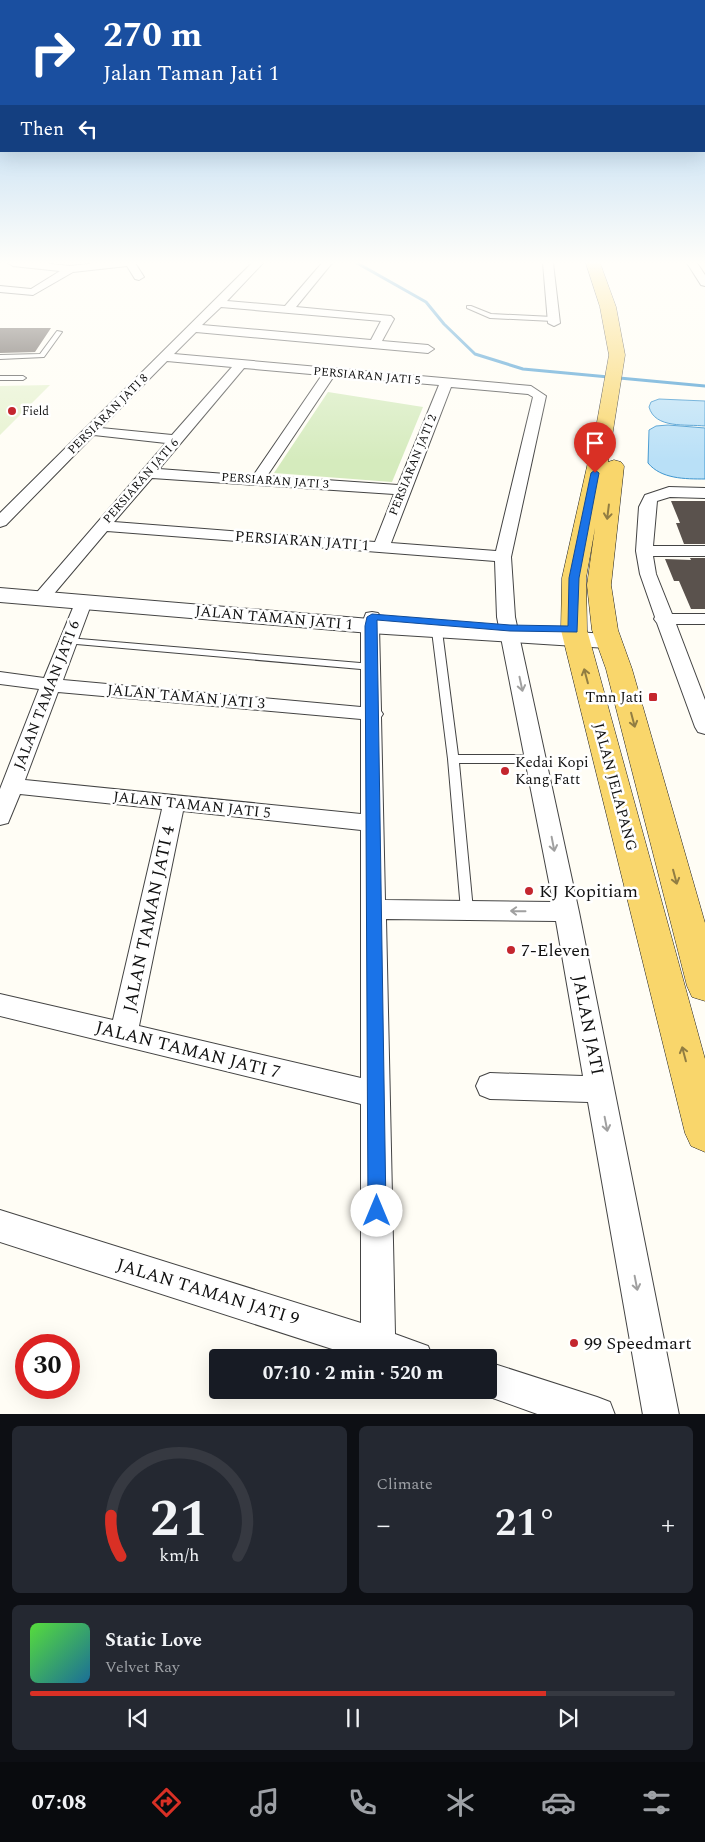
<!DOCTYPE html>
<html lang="en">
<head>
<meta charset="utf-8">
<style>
  :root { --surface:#171b24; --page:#242831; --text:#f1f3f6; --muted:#9ea1a6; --line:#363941; --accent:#d93025 }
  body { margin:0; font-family:Spectral,serif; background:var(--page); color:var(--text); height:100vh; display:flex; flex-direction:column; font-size:19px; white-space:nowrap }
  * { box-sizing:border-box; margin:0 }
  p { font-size:16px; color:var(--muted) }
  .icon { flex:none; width:28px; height:28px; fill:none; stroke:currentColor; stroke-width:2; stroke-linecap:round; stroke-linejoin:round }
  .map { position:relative; height:1414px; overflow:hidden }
  .panel { display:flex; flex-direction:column; gap:12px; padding:12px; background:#0d0f14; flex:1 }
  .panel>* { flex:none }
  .top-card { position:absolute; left:0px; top:0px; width:705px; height:152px; box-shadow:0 5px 20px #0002; background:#1a4fa0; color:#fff; overflow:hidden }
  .speed { position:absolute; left:15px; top:1334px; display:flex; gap:10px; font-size:25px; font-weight:700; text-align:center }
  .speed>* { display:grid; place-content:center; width:65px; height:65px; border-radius:50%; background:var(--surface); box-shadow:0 5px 20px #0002; line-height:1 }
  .speed .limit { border:8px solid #d22; background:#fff; color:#111 }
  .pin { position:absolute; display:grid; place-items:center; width:42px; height:42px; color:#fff; margin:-51px -21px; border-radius:50% 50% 50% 0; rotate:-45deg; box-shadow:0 0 5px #0007 }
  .pin .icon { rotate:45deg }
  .me { position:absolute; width:55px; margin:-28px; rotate:0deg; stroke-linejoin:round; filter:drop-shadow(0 0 4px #0008) }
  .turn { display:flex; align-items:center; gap:18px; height:105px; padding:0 20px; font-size:22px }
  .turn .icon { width:65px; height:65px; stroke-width:2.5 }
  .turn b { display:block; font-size:35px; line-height:42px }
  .then { display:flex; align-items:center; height:48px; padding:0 20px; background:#0003; gap:10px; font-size:19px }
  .big { font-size:38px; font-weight:700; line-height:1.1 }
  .panel .widget { flex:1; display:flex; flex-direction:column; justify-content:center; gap:8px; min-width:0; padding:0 18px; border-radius:8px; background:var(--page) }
  .panel .dial { align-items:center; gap:0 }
  .dial svg { height:130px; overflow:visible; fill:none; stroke:var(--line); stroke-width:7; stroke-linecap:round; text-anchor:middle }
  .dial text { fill:var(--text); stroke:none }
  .song { display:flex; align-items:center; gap:15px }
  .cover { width:60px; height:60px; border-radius:8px; background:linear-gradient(135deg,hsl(110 70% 55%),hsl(200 70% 35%)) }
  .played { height:5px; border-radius:2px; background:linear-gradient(90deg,var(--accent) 80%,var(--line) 80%) }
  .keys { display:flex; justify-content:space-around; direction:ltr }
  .heat { display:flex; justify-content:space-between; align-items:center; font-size:28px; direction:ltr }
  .panel .tiles { flex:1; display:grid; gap:12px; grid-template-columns:1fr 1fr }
  .widget:last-child { grid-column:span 2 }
  .trip { position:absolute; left:209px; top:1349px; width:288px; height:50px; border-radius:5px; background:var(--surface); box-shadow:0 5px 20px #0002; font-weight:700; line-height:50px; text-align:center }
  .tab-bar { display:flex; height:80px; justify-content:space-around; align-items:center; background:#090b0e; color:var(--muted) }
  .tab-bar .icon { width:35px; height:35px }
  .tab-bar .active { color:var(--accent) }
  .tab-bar b { font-size:22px; color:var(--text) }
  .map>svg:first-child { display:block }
  .green { fill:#d5ebbd }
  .pitch { fill:#e6f2cf }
  .water { fill:#b9e0f7; stroke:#3f96cf }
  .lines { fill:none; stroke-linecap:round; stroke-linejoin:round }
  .stream { stroke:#3f96cf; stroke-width:3 }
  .building { fill:#5a524d }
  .service-casing { stroke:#444; stroke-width:2 }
  .minor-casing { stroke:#444; stroke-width:2 }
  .tertiary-casing { stroke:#444; stroke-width:2 }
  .primary-casing { stroke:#222; stroke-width:1 }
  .service { fill:#fff; fill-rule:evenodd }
  .minor { fill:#fff; fill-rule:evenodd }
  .tertiary { fill:#fff; fill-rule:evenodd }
  .primary { fill:#f9d66b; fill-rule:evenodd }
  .oneway { stroke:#917d42 }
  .oneway2 { stroke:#a0a0a0 }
  .route { fill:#1a73e8; stroke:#114b97 }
  .poi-dot { fill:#c4262e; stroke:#fff; stroke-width:2 }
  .labels { text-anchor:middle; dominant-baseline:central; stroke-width:5; stroke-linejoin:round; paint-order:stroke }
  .far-street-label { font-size:12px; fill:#111; stroke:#fff }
  .far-poi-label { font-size:12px; fill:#111; stroke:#fff; text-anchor:start }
  .street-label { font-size:15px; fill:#111; stroke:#fff }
  .poi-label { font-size:15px; fill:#111; stroke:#fff; text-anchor:end }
  .near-poi-label { font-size:18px; fill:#111; stroke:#fff; text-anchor:start }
  .near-street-label { font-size:18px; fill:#111; stroke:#fff }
</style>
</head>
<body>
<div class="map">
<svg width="705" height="1415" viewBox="0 0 705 1415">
  <rect width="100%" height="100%" fill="#fffdf5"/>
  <path class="green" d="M328 392 423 407 392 482 274 473Z"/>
  <path class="pitch" d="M50 385 0 435V386Z"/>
  <path class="water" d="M659 399 705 401V426C686 424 655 429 649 407L651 402Z
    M668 425 705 428V479C685 479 661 479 648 463L649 430 656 426Z"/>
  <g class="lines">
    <path class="stream" d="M357 263 426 302 444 324 475 354 523 369 705 386"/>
  </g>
  <path class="building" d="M0 328H51L35 352 0 353Z
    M671 501H705V544H684L676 523H680Z
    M690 558H705V609H691L679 581H674L665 559 691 560Z"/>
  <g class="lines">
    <g class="service-casing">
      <path id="service" d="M467 306H471L491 314 553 317 556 319 553 321 490 318 467 308Z
        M57 331 62 332 44 357 0 359V355L40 354Z
        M0 376H23L26 378 23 380H0Z
        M437 628 442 631 458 755H536L541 759 536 763H459L473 910 471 913 467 915 463 913 461 910 448 759 432 631Z
        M68 638 372 664 377 667 372 670 65 643 63 641 65 639Z"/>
    </g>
    <g class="minor-casing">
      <path id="minor" d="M8 263H42L70 266 97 263H135L144 277 139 280 135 279 127 266 73 272 33 295 0 292V286L31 289 60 271 13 266Z
        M252 263H263L227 301 285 306 322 263H332L296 307 391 316 394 319 382 341 428 345 434 349 428 353 196 332 174 354 531 386 546 396 511 557 515 617 579 912 679 1415H643L588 1102 490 1099 480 1095 476 1086 480 1077 490 1073 583 1076 556 921 386 919 395 1334 428 1346 433 1358H360L0 1242V1210L361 1323V1104L0 1016V994L113 1020 162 809 20 794 8 823 0 825V789L39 689 0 684V672L44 678 77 598 83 597 89 598 92 602 63 680 361 707V626L366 613 372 612 378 613 381 617 379 626 381 711 383 714 381 717 385 900 553 902 497 617 495 561 107 531 47 602 41 603 35 602 32 598 166 443 94 435 6 525 0 527V513ZM221 307 381 321 371 340 202 325ZM167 361 232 367 172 435 101 428ZM244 368 322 375 253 476 159 469ZM334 376 439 385 398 485 267 476ZM451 387 528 394 533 397 496 551 391 543ZM152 478 394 494 375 542 114 522ZM58 692 361 719V814L25 780ZM183 811 361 830V1078L139 1026Z
        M543 263H553L560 323 554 326 548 323Z
        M687 263H697L705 275V286L701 285Z
        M669 487 705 488V498L670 497 657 501 653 546H705V556H653L656 574 672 614H705V624H676L705 700V734L698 732 695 727 657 623 654 619 655 617 640 574 636 551 639 507 645 495Z
        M488 1362 597 1397 610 1402 615 1415H540L476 1392 475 1390H488Z"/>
    </g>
    <g class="tertiary-casing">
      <path id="tertiary" d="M0 588 370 619 607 634 615 636 619 641 615 646 607 648 370 633 0 602Z"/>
    </g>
    <g class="primary-casing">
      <path id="primary" d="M586 263H600L616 307 625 355 608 462 614 460 621 462 624 466 611 585 618 630 632 669 705 923V1001L692 997 687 986 606 669 592 630 587 585 595 528 586 578 587 630 705 1059V1152L691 1146 685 1133 561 630 562 578 597 422 609 355 600 307Z"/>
    </g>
    <use href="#service" class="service"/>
    <use href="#minor" class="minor"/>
    <use href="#tertiary" class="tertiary"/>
    <use href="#primary" class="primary"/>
  </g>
  <defs><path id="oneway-shaft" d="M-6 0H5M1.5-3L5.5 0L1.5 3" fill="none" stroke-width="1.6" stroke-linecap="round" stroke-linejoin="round" transform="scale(1.25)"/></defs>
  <g class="oneway">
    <use href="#oneway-shaft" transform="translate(608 512) rotate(97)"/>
    <use href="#oneway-shaft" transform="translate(586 676) rotate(-105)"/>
    <use href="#oneway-shaft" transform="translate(633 720) rotate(75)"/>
    <use href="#oneway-shaft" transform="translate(675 877) rotate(75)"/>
    <use href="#oneway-shaft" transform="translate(684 1054) rotate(-105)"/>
  </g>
  <g class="oneway2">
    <use href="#oneway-shaft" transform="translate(521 684) rotate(78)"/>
    <use href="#oneway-shaft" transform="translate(553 844) rotate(79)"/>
    <use href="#oneway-shaft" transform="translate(518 911) rotate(-179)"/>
    <use href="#oneway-shaft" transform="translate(606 1124) rotate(79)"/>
    <use href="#oneway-shaft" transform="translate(636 1283) rotate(79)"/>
  </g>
  <linearGradient id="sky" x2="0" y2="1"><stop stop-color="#95c6ee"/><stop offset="0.57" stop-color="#fffefa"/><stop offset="1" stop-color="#fffefa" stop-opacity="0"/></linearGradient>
  <rect width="705" height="461" fill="url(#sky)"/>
  <path class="route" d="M595 470 599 473 579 578 577 632 510 631 377 620 386 1211 383 1217 377 1220 370 1217 368 1211 365 626 367 617 372 614 510 625 568 626 569 578 591 473Z"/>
  <g class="poi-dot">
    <circle cx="12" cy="411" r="5"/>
    <rect x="648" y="692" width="10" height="10" rx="2.5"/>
    <circle cx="505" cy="771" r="5"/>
    <circle cx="529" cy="891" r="5"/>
    <circle cx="511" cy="950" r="5"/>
    <circle cx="574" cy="1343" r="5"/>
  </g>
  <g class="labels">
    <g class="far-street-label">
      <text transform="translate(367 376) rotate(5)">PERSIARAN JATI 5</text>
      <text transform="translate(108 414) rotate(-45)">PERSIARAN JATI 8</text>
      <text transform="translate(413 465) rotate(-68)">PERSIARAN JATI 2</text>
      <text transform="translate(141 481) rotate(-49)">PERSIARAN JATI 6</text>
      <text transform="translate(275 481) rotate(4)">PERSIARAN JATI 3</text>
    </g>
    <g class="far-poi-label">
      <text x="22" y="411">Field</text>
    </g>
    <g class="street-label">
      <text transform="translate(302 541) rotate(4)">PERSIARAN JATI 1</text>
      <text transform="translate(274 618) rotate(5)">JALAN TAMAN JATI 1</text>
      <text transform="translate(47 695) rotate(-69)">JALAN TAMAN JATI 6</text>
      <text transform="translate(186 697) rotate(5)">JALAN TAMAN JATI 3</text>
      <text transform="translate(615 787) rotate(75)">JALAN JELAPANG</text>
      <text transform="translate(192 805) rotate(6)">JALAN TAMAN JATI 5</text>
    </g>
    <g class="poi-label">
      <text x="643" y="697">Tmn Jati</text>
      <text x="515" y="762" text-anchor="start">Kedai Kopi<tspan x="515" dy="17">Kang Fatt</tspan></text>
    </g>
    <g class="near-poi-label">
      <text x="539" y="891">KJ Kopitiam</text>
      <text x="521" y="950">7-Eleven</text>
      <text x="584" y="1343">99 Speedmart</text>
    </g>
    <g class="near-street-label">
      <text transform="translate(149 919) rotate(-78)">JALAN TAMAN JATI 4</text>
      <text transform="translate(588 1025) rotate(79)">JALAN JATI</text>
      <text transform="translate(188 1050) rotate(14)">JALAN TAMAN JATI 7</text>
      <text transform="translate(208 1292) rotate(17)">JALAN TAMAN JATI 9</text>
    </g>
  </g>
</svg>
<div class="speed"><div class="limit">30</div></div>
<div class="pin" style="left:595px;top:473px;background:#d93025"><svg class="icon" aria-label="arrive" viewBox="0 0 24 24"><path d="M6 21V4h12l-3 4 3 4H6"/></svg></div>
<svg class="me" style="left:377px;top:1211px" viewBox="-20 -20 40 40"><circle r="19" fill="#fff"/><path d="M0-13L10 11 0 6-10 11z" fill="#1a73e8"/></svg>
<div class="trip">07:10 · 2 min · 520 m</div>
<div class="top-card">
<div class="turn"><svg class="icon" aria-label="right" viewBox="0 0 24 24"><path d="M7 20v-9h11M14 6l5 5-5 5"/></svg><div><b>270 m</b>Jalan Taman Jati 1</div></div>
<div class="then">Then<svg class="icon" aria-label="left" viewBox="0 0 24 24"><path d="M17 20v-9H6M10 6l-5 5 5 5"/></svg></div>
</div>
</div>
<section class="panel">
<div class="tiles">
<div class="widget dial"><svg viewBox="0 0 100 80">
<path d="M14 69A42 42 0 1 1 86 69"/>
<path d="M14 69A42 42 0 0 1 8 44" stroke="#d93025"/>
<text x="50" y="56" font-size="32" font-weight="700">21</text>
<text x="50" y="72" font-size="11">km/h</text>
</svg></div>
<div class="widget"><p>Climate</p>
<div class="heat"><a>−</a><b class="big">21°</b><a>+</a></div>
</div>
<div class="widget">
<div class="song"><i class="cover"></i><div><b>Static Love</b><p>Velvet Ray</p></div></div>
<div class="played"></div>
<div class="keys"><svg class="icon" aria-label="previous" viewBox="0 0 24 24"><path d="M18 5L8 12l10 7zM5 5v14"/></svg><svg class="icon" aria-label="pause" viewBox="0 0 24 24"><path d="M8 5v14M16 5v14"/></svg><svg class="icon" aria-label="next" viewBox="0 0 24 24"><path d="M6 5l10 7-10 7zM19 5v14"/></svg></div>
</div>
</div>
</section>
<nav class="tab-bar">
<b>07:08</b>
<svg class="icon active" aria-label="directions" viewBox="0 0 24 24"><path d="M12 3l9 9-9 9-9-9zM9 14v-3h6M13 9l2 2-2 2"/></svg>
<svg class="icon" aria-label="music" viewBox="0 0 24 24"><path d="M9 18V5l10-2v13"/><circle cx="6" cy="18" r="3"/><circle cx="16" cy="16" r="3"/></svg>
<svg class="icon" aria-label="phone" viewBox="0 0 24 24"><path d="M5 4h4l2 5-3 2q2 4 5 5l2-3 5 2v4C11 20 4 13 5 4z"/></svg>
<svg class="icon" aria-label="climate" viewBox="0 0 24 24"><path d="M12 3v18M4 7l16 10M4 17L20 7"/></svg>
<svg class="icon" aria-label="car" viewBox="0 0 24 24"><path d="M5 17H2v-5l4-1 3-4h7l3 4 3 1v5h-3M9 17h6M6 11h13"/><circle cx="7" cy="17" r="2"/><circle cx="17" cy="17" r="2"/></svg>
<svg class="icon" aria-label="filters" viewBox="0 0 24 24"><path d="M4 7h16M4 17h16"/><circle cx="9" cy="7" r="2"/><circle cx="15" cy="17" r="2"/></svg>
</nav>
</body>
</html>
